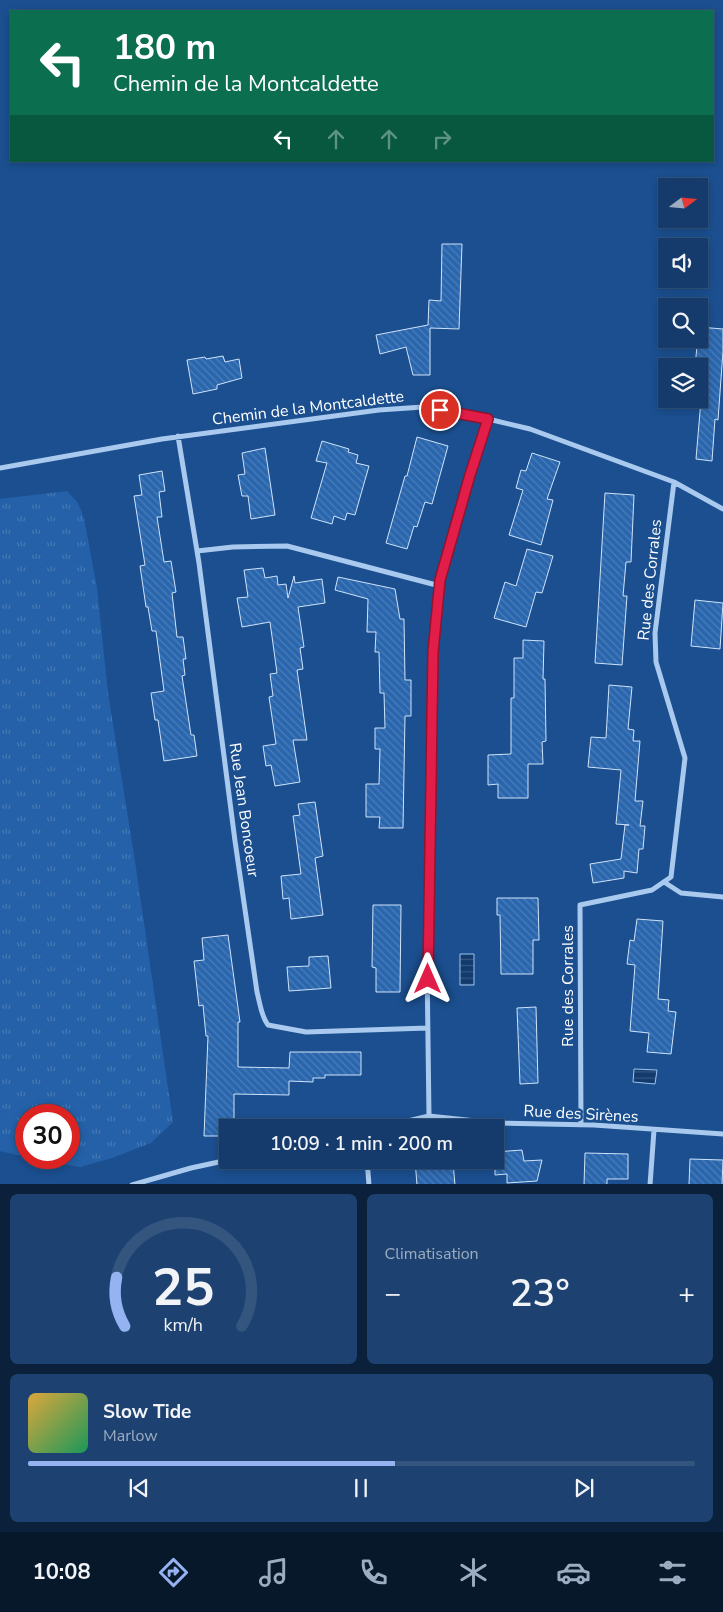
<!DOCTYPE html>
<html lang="fr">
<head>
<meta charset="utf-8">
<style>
  :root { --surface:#143b6b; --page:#1d4271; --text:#f1f3f6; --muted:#9dadc1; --line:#33557e; --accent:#95b2f1 }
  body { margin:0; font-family:"Nunito Sans",sans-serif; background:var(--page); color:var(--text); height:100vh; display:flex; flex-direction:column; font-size:19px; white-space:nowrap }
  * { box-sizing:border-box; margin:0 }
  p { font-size:16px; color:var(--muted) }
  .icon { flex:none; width:28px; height:28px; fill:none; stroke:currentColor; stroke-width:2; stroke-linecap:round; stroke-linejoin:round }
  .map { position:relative; height:1184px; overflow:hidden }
  .panel { display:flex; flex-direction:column; gap:10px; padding:10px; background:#0b203b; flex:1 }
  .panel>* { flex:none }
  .hud { position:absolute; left:10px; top:10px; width:704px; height:152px; border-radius:0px; box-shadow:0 2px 8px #0003,0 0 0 1px var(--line); background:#0b6e4f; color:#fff; overflow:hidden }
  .needle { width:32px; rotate:74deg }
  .tools { position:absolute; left:658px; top:178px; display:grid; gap:10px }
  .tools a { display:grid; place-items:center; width:50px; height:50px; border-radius:0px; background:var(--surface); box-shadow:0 2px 8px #0003,0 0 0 1px var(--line); font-size:25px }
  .speed { position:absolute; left:15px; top:1104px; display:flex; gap:10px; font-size:25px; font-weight:700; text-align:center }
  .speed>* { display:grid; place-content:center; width:65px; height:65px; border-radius:50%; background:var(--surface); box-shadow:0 2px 8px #0003,0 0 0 1px var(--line); line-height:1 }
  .speed .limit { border:8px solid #d22; background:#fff; color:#111 }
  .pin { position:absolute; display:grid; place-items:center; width:42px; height:42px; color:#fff; margin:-21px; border:2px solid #fff; border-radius:50%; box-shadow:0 1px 5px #0007 }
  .me { position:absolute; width:55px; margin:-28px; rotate:0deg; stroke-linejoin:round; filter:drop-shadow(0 0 4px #0008) }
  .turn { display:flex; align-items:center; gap:18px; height:105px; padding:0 20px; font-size:22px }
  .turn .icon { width:65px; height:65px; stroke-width:2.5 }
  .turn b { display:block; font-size:35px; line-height:42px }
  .lanes { display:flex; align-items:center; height:48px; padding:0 20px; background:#0003; justify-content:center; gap:25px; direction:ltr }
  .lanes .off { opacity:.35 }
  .big { font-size:38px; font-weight:600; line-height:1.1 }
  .panel .tile { flex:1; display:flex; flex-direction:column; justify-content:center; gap:8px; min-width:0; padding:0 18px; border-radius:8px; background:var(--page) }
  .panel .dial { align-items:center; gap:0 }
  .dial svg { height:130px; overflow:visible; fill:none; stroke:var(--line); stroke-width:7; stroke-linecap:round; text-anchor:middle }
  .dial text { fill:var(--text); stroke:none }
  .song { display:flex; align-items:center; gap:15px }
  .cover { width:60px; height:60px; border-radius:8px; background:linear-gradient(135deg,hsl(40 70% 55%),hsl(150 70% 35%)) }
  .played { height:5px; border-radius:2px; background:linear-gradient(90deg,var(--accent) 55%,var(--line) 55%) }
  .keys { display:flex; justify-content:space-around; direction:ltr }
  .heat { display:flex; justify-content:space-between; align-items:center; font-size:28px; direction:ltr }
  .panel .tiles { flex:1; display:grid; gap:10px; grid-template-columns:1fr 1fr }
  .tile:last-child { grid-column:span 2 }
  .trip { position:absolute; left:219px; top:1119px; width:285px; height:50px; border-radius:0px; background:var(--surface); box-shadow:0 2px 8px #0003,0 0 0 1px var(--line); font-weight:600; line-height:50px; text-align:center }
  .menu { display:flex; height:80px; justify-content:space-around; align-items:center; background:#08182b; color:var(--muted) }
  .menu .icon { width:35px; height:35px }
  .menu .active { color:var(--accent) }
  .menu b { font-size:22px; color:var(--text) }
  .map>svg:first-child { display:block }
  .grass { fill:url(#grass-tufts) }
  .water { fill:url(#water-rules); stroke:#9cc4f0 }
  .building { fill:url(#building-back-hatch); stroke:#cfe3fa }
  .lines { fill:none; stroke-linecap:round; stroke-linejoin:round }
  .minor { stroke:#a9c9ee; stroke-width:5 }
  .route-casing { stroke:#92132f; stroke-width:12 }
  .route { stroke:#e11d48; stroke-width:9 }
  .labels { text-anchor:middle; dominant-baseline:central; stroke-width:5; stroke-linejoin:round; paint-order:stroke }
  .street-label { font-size:16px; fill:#fff; stroke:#1b4f8f }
</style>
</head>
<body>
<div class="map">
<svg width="723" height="1185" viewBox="0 0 723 1185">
  <defs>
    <pattern id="grass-tufts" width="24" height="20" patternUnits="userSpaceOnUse" patternTransform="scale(1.25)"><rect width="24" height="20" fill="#2461a8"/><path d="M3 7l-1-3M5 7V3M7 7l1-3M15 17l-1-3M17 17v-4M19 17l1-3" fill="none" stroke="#4579b5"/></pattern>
    <pattern id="water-rules" width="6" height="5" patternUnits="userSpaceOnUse" patternTransform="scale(1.25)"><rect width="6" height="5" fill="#123a6d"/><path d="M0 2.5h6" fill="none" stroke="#365883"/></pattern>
    <pattern id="building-back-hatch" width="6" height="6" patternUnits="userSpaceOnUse" patternTransform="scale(1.25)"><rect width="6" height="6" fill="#2a66ad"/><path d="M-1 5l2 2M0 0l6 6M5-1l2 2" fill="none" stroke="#4a7db9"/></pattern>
  </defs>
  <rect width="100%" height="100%" fill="#1b4f8f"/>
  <path class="grass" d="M67 491 78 503 84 518 97 588 108 693 135 861 173 1122 151 1143 112 1158 80 1167 28 1158H69V1115H26V1157L0 1151V499Z"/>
  <path class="water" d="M460 954H474V985H460Z
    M634 1069 657 1070 655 1084 633 1082Z"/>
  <path class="building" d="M442 244H462L459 329 430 328V375H413L406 347 380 354 376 335 428 325 429 300 441 301Z
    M699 327 723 329V351L718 420 715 419 712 461 696 459 701 400H699V366H695Z
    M223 356 225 362 239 359 242 378 217 385V389L193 394 187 360 205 357 206 359Z
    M417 437 448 446 432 504 425 502 417 527 414 526 407 549 386 543 405 476H407Z
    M322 441 349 449 348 452 358 455 356 463 369 466 355 515 347 513 345 520 334 516 332 524 311 518 327 463 316 461Z
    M265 448 275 515 251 519 248 496H242L238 475 245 474 242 453Z
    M532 453 560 462 547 499 553 500 541 545 509 535 523 490 516 488 521 470 526 471Z
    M162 471 165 491 159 492 162 517H157L164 562 171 561 176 592 172 593 177 637H183L186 659H183L185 675 182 676 191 735H194L197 756 164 761 158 720H155L151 693 164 691 156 631H152L148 607H146L140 566 145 565 134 496 142 495 139 475Z
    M605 493 634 495 631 562H626L623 596H627L622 665 595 663Z
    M527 549 553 556 542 593 536 592 526 627 494 618 505 582 516 586Z
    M263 568 265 578 277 576 278 585 286 584 288 598 294 576 295 583 322 579 325 603 298 607 304 647 300 648 303 669 297 670 307 740H293L300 782 275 786 271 765 266 766 263 746 276 744 269 697 273 696 270 674 277 673 270 622 242 627 237 598 248 597 244 570Z
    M338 577 395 589 400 619H404L405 680H411V716H405L403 828H379L380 817H366V784H379L380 749H375V728H385L384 693H380L379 652H375L376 632H367L368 599 335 590Z
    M695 600 723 603 720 649 691 646Z
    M523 640 544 641 543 679H545L546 741 542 742 543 764H528V798H498V784L488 785V755L511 754V698H514V658H523Z
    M609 685 632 687 628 729 634 730 633 741H640L635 801H643L640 826H645L643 849H639L637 873 624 871V878L593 883 590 864 621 859 625 825H629L616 824 621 770 588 767 591 737 606 738Z
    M315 802 323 856 315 858 323 915 291 919 289 898 283 899 281 876 301 874 293 816 300 815 298 804Z
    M497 898H538L539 940H533V974H501L500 915H497Z
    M373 905H401L400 992H376V968L372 967Z
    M637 919 663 921 658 999 669 1000 668 1011 676 1012 671 1054 647 1052 649 1033 630 1031 635 965 627 964 630 940 634 941Z
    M228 935 240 1022H238V1067L289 1068 290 1052H361V1075H325V1078H313V1082L289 1081V1095L234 1094V1128H228V1136H204L208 1036H206L203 1005 199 1006 194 961 204 960 202 938Z
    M328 956 331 988 289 991 287 967 309 966V957Z
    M536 1007 538 1083 520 1084 517 1008Z
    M522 1150 524 1161 542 1160 537 1181 507 1183V1174L495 1175V1152Z
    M585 1153 628 1154V1179H607V1185H584Z
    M690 1159 723 1160 722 1185H689Z
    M415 1160H447V1163L453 1162 455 1185H417Z"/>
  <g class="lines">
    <path class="minor" d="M178 436 199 563 235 841 257 992C260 1003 261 1016 268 1025L306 1032 428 1028
      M0 468 162 439 379 410 423 407 488 419 530 429 674 482 723 509
      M197 551 233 547 287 546 440 586
      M664 882 681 893 723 897
      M429 1116 427 963 433 652 440 579 470 475 488 419
      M581 1125 580 905 652 890 671 877 685 758 656 662 655 633 674 482
      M378 1128 429 1116 495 1123 594 1125 723 1134
      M367 1160 369 1185
      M132 1185 191 1168 228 1160
      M650 1185 654 1130"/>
  </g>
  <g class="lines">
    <g class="route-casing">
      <path id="route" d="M428 979 433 652 440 580 470 475 488 419 440 410"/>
    </g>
    <use href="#route" class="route"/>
  </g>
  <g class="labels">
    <g class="street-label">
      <text transform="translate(308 408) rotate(-7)">Chemin de la Montcaldette</text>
      <text transform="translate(650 580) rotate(-84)">Rue des Corrales</text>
      <text transform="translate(244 810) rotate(82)">Rue Jean Boncoeur</text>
      <text transform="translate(568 986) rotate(-90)">Rue des Corrales</text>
      <text transform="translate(581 1114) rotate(3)">Rue des Sirènes</text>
    </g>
  </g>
</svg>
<div class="tools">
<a><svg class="needle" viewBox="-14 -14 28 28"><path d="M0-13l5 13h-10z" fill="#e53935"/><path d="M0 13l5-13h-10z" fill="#9dadc1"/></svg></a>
<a><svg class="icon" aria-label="sound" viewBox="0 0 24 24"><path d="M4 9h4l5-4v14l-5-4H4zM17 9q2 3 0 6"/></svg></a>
<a><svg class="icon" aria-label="search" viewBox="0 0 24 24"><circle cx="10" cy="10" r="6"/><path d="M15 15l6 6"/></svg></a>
<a><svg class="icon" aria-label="layers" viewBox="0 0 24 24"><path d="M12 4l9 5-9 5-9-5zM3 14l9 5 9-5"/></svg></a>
</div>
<div class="speed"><div class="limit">30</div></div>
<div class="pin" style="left:440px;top:410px;background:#d93025"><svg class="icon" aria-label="arrive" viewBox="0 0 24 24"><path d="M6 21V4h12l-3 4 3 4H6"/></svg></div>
<svg class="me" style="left:428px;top:979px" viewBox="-20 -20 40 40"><path d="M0-17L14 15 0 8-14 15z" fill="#e11d48" stroke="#fff" stroke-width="4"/></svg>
<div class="trip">10:09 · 1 min · 200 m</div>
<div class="hud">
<div class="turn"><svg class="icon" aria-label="left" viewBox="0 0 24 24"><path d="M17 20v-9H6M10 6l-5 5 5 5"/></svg><div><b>180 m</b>Chemin de la Montcaldette</div></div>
<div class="lanes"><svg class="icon" aria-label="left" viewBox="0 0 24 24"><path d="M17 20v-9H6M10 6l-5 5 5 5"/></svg><svg class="icon off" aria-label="ahead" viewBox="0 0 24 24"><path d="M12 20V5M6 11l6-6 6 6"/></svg><svg class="icon off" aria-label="ahead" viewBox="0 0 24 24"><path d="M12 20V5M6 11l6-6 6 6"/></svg><svg class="icon off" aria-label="right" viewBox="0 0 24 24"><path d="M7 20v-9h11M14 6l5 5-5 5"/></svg></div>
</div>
</div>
<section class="panel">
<div class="tiles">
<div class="tile dial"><svg viewBox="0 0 100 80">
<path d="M14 69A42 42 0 1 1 86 69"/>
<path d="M14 69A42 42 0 0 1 9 39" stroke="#95b2f1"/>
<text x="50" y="56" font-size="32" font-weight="700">25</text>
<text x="50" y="72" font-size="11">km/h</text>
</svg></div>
<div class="tile"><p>Climatisation</p>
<div class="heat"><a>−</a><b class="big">23°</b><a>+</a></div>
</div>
<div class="tile">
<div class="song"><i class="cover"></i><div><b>Slow Tide</b><p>Marlow</p></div></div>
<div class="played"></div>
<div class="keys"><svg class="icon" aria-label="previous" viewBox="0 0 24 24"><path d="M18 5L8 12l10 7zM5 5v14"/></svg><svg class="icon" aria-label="pause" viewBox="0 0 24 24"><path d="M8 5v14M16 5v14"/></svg><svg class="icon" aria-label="next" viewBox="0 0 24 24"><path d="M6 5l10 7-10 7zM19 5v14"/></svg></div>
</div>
</div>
</section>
<nav class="menu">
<b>10:08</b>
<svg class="icon active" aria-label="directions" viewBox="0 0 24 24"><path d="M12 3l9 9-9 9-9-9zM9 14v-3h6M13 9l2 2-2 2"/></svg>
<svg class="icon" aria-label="music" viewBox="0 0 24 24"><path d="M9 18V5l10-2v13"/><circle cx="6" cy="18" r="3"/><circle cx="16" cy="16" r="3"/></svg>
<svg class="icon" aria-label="phone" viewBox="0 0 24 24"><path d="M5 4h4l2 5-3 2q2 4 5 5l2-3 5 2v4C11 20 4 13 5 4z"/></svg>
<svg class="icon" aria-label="climate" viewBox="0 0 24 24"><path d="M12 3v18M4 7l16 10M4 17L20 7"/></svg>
<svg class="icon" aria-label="car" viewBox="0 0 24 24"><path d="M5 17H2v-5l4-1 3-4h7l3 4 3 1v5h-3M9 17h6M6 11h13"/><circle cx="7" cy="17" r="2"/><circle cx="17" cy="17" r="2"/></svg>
<svg class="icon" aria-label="filters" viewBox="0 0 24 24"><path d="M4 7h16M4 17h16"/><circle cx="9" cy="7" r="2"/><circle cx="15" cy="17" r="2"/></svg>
</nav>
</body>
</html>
